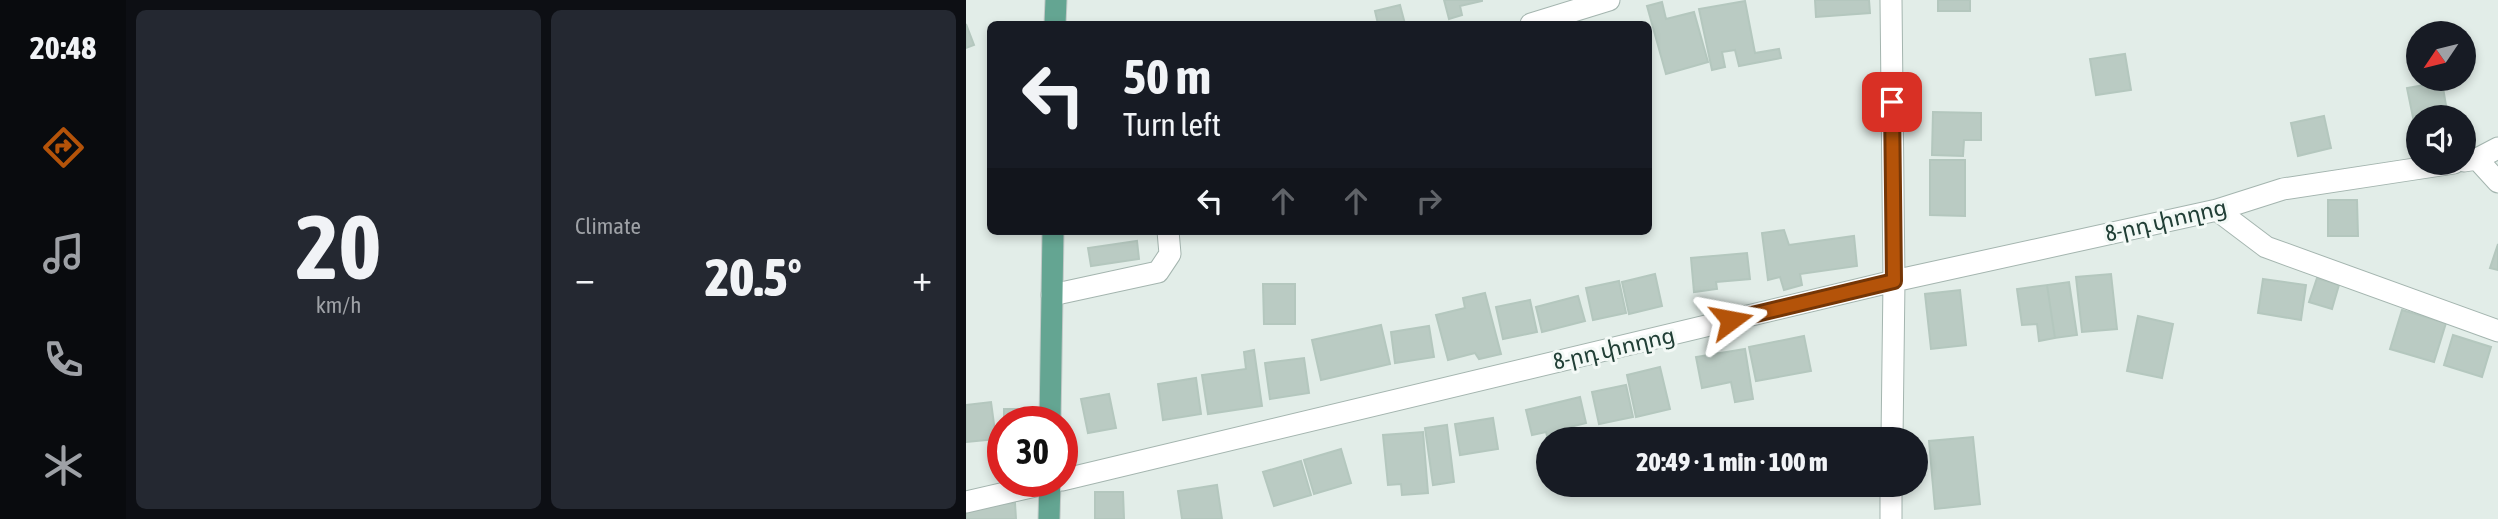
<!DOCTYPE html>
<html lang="en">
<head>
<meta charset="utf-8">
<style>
  :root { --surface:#171b24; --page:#242831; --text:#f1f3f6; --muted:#9ea1a6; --accent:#b45309 }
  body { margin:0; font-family:"Asap Condensed","Noto Sans Armenian",sans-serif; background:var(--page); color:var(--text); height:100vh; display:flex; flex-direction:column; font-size:26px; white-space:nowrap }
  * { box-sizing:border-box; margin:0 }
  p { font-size:23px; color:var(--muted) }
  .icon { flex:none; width:38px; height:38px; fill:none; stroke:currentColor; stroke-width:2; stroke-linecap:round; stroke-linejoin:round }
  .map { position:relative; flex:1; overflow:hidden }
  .panel { display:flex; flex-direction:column; gap:10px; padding:10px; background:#0d0f14; width:840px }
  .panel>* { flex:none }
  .banner { position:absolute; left:21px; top:21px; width:665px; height:214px; border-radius:10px; box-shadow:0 4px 10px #0003; background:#171b24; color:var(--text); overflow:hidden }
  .needle { width:46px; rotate:235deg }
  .tools { position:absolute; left:1440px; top:21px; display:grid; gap:14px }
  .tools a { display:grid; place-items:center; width:70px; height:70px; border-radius:50%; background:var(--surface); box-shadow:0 4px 10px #0003; font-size:35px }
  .speed { position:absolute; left:21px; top:406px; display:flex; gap:14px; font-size:35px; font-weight:700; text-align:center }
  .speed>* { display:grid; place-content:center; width:91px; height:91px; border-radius:50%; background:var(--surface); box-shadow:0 4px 10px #0003; line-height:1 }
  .speed .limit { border:10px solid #d22; background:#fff; color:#111 }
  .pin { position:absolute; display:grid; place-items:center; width:60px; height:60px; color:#fff; margin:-30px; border-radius:14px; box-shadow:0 4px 10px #0006 }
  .me { position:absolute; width:77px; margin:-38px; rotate:77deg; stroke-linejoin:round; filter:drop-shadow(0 0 5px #0008) }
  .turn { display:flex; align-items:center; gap:24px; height:147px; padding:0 21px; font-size:32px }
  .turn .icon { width:91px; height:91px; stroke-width:2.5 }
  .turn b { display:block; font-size:49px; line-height:60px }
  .lanes { display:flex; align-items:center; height:66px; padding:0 21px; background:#0003; justify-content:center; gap:35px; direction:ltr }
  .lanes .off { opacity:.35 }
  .big { font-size:52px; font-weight:800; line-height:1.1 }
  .panel .card { flex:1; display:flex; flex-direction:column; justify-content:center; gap:10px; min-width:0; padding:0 24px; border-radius:10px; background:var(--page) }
  .panel .dial { align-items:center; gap:0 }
  .dial b { font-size:91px; line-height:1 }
  .heat { display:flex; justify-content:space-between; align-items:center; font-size:38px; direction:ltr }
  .panel .tiles { flex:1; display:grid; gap:10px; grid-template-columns:repeat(2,1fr) }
  .trip { position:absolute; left:570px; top:427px; width:392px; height:70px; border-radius:35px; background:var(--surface); box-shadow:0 4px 10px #0003; font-weight:800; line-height:70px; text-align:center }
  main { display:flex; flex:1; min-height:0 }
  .tab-bar { display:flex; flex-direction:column; width:126px; justify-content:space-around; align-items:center; background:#090b0e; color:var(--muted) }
  .tab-bar .icon { width:49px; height:49px }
  .tab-bar .current { color:var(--accent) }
  .tab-bar b { font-size:32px; color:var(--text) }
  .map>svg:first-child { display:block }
  .building { fill:#bacbc3; stroke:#b4c7be; stroke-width:2 }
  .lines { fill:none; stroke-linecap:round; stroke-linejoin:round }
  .minor-casing { stroke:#a4b5af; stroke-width:23 }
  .major-casing { stroke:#c1c9c7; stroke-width:23 }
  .minor { stroke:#fff; stroke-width:21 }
  .major { stroke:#64a592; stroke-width:21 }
  .route-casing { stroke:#753606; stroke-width:18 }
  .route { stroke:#b45309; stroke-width:12 }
  .labels { text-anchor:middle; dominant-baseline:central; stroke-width:6; stroke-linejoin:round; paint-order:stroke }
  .street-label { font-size:23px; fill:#213f36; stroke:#f3f9f6 }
</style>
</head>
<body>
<main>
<nav class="tab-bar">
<b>20:48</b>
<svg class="icon current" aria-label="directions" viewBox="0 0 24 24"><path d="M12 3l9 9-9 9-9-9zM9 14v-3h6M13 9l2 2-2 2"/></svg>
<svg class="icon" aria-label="music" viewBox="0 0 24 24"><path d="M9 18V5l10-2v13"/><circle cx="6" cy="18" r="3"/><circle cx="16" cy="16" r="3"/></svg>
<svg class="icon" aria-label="phone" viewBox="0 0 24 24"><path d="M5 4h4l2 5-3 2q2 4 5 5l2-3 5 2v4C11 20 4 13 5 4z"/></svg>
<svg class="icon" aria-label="climate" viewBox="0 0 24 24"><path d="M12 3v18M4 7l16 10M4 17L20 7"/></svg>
</nav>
<section class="panel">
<div class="tiles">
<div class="card dial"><b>20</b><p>km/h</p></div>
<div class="card"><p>Climate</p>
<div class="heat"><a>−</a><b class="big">20.5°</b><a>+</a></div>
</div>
</div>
</section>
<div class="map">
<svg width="1532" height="519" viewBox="0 0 1532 519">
  <rect width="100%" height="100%" fill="#e2ede8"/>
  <path class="building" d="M478 0H516V1L494 6 496 15 483 19Z
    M849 0H903L904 13 850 17Z
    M972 0H1004V11H972Z
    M779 1 789 53 813 49 815 58 773 66 769 50 756 52 759 67 746 70 733 9Z
    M696 2 700 19 728 12 742 62 700 74 681 6Z
    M434 5 439 24H412L409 11Z
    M0 24 8 45 0 48Z
    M1159 54 1165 90 1130 95 1124 59Z
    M1476 82 1482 117H1452V132H1450L1441 88Z
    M967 112 1015 113V140H998L997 156 966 155Z
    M1358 116 1365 148 1332 156 1325 123Z
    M964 160H999V216L964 215Z
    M1362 200H1391L1392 236H1362Z
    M818 230 823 245 888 236 891 266 834 274 836 285 818 290 814 277 802 280 796 233Z
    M127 231H154V234H127Z
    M171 241 173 259 125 266 122 248Z
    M1532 244V270L1524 268Z
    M781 253 784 279 750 282 751 289 728 292 725 258Z
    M689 274 696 306 663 314 656 282Z
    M1145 274 1151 329 1116 332 1110 277Z
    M1351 278 1373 285 1366 309 1343 302Z
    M1297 279 1340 285 1335 320 1292 313Z
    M653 281 660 313 627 320 620 288Z
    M1103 282 1111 335 1089 338 1081 285Z
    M297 284H329V324H298Z
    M1081 285 1089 338 1073 341 1071 324 1056 325 1051 289Z
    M994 290 1000 345 965 349 959 294Z
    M519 293 535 354 513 359 509 353 482 360 470 315 499 308 497 298Z
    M612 296 619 321 576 332 570 307Z
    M564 300 571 332 537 339 530 307Z
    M1436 310 1480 323 1468 362 1424 349Z
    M1172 316 1207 324 1196 378 1161 371Z
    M415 325 424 364 355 380 346 340Z
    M463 326 468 357 429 363 425 332Z
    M1487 335 1525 347 1516 377 1478 365Z
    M838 336 845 371 790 381 783 347Z
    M779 349 787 399 769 402 765 382 736 388 730 357Z
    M288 350 296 406 242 414 236 375 280 369 278 352Z
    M338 358 343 393 304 399 299 363Z
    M694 367 704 409 670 417 661 375Z
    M230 378 235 414 197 420 192 384Z
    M660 385 667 417 633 424 626 392Z
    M143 394 150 428 122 433 115 399Z
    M614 397 620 423 604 427 607 438 583 439V443L580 432 566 435 560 410Z
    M25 402 30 439 0 442V405Z
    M38 409H58V422H38Z
    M527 418 532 449 494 455 489 424Z
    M481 425 488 482 467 485 459 428Z
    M457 432 462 493 436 495 435 484 422 485 417 435Z
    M1007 437 1014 504 969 509 963 441Z
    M375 449 385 483 348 494 338 460Z
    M335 461 345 495 308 506 297 472Z
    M251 485 256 519H216L212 491Z
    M129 492H157L158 519H129Z
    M49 503 50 519H0V506Z"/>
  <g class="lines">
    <g class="minor-casing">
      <path id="minor" d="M925 0 928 281 926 439
        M565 24 643 0
        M1511 159 1532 182
        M1498 161 1511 159 1532 148
        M1251 210 1300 247 1532 331
        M86 295 192 272 204 254 202 231
        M96 480 928 281 1251 210 1317 189 1488 163
        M0 502 91 481
        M925 519V485"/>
    </g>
    <g class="major-casing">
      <path id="major" d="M89 24 90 0
        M84 422 87 231
        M83 519 84 481"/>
    </g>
    <use href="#minor" class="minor"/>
    <use href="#major" class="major"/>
  </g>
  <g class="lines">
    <g class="route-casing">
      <path id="route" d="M765 320 928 281 926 102"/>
    </g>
    <use href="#route" class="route"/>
  </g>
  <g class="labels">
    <g class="street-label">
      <text transform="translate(1200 220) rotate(-13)">8-րդ փողոց</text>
      <text transform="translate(648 348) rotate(-13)">8-րդ փողոց</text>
    </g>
  </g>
</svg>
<div class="tools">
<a><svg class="needle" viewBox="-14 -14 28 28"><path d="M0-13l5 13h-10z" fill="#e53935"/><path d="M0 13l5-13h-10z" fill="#9ea1a6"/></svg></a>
<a><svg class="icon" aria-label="sound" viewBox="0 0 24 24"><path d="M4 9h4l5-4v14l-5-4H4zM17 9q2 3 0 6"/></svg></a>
</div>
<div class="speed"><div class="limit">30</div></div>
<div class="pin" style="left:926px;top:102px;background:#d93025"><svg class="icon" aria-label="arrive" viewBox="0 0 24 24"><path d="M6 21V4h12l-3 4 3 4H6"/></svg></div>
<svg class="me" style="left:765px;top:320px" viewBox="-20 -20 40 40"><path d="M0-17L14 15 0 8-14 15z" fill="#b45309" stroke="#fff" stroke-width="4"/></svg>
<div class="trip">20:49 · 1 min · 100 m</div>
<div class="banner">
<div class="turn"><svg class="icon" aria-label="left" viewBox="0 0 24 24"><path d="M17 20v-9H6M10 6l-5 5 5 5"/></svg><div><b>50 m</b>Turn left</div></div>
<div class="lanes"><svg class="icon" aria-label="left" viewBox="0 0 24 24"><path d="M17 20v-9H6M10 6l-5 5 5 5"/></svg><svg class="icon off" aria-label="ahead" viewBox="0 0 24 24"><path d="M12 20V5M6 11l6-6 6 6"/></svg><svg class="icon off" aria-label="ahead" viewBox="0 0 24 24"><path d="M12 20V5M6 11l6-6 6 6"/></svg><svg class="icon off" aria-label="right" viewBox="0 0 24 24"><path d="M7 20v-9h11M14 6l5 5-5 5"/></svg></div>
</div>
</div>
</main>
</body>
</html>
